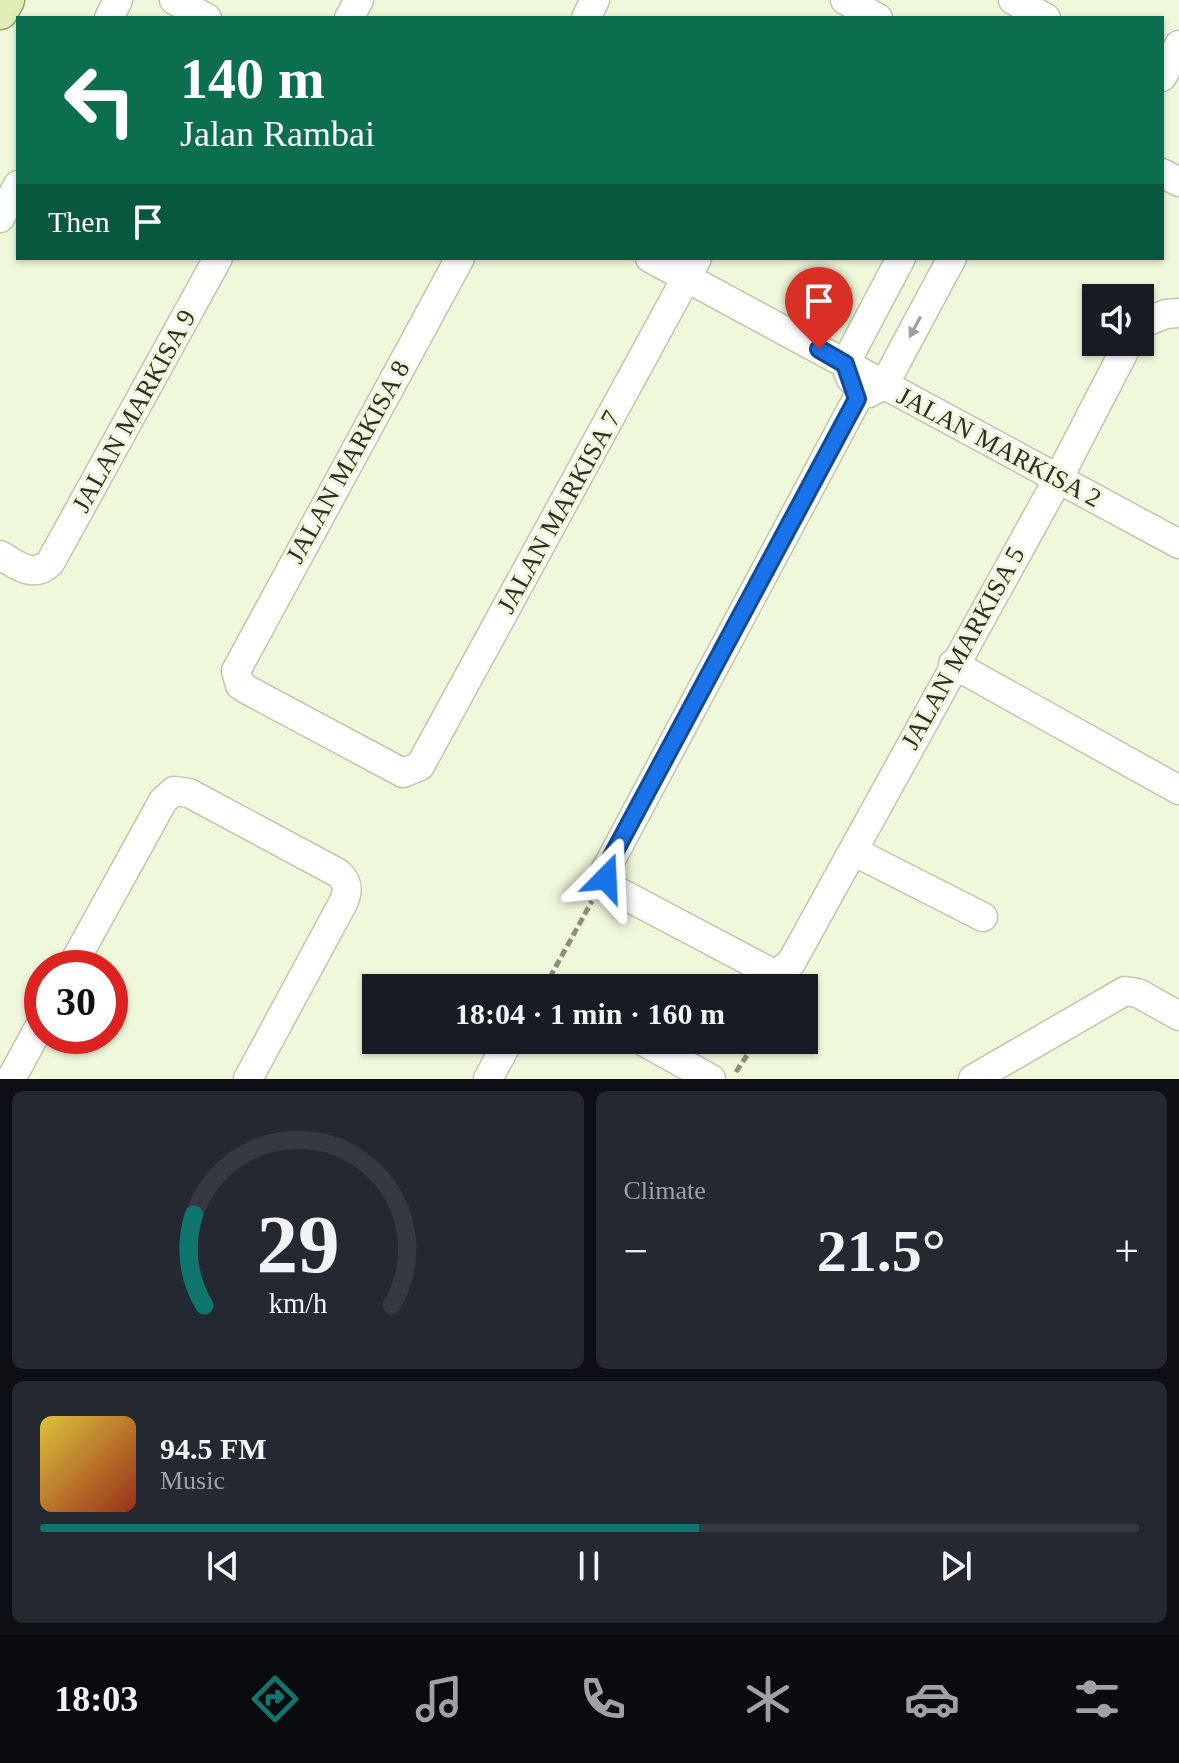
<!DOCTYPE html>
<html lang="en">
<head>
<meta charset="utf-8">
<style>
  :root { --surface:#171b24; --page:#242831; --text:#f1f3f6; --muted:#9ea1a6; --line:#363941; --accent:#0f766e }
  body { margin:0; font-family:Georgia,serif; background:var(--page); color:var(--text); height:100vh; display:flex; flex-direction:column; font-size:30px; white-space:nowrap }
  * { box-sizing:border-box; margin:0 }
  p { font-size:26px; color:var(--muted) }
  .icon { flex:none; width:44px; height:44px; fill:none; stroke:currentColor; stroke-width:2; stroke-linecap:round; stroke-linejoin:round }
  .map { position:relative; height:1079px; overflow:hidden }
  .details { display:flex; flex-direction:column; gap:12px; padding:12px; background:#0d0f14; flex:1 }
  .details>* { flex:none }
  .top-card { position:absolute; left:16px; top:16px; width:1148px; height:244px; border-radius:0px; box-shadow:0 2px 6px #0004; background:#0b6e4f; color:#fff; overflow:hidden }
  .fabs { position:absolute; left:1082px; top:284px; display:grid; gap:16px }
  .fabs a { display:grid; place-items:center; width:72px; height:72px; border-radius:0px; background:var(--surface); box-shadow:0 2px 6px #0004; font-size:40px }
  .speed { position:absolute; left:24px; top:950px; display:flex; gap:16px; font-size:40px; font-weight:700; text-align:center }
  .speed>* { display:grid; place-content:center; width:104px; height:104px; border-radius:50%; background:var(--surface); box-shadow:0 2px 6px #0004; line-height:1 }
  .speed .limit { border:12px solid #d22; background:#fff; color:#111 }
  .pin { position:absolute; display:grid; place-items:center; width:68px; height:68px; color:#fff; margin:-82px -34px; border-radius:50% 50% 50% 0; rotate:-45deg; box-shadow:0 0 8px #0007 }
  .pin .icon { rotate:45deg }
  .me { position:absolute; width:88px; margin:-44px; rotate:21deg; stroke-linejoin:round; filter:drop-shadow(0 0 6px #0008) }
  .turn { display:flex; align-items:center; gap:28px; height:168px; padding:0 32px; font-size:36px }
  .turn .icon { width:104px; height:104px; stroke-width:2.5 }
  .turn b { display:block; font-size:56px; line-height:68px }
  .then { display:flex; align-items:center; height:76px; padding:0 32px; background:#0003; gap:16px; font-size:30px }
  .big { font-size:60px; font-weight:700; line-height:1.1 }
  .details .widget { flex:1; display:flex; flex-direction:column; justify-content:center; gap:12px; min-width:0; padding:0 28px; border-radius:12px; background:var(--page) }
  .details .dial { align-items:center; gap:0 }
  .dial svg { height:208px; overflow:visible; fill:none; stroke:var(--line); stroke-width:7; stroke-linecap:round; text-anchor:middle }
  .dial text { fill:var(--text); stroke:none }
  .song { display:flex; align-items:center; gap:24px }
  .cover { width:96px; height:96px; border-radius:12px; background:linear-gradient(135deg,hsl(50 70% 55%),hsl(10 70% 35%)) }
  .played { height:8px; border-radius:4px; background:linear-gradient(90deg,var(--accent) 60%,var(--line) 60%) }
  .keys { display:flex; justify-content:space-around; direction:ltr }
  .heat { display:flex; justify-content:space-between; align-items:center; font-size:44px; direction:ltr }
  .details .tiles { flex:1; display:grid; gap:12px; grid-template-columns:1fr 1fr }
  .widget:last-child { grid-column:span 2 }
  .trip { position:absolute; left:362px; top:974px; width:456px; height:80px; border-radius:0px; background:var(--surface); box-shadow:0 2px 6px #0004; font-weight:700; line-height:80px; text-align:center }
  .dock { display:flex; height:128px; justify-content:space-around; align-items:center; background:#090b0e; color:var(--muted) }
  .dock .icon { width:56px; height:56px }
  .dock .selected { color:var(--accent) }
  .dock b { font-size:36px; color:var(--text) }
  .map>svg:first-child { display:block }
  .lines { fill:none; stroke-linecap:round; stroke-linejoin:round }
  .minor-casing { stroke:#bfc7ab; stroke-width:31 }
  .major-casing { stroke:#93a362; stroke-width:39 }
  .path { stroke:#8a907c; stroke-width:5; stroke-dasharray:8 4; stroke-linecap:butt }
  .minor { stroke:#fff; stroke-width:28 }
  .major { stroke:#e0edb5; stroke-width:36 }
  .oneway { fill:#a0a19c }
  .route-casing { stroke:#114b97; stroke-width:20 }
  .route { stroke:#1a73e8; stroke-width:14 }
  .labels { text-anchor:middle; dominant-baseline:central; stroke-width:6; stroke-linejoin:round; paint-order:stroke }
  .street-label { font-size:26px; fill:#2c2f24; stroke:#f0f8db }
</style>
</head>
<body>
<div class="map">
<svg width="1179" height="1079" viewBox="0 0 1179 1079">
  <rect width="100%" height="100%" fill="#f0f8db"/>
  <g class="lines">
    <g class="minor-casing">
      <path id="minor" d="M174 0 207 18
        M845 0 878 18
        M1013 0 1046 18
        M109 18 118 0
        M349 18 359 0
        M586 18 595 0
        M1162 77 1179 45
        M1162 173 1179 182
        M0 218 18 185
        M460 258 236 671 240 685 246 689 403 773 420 766 697 258
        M650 258 1179 544
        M1140 324 1166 314 1179 313
        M851 379 845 364 901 258
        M869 393 884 385 952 258
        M857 399 605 871 610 885 615 890 772 973 779 972 791 963 1058 479 1129 342
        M0 555C17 565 33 579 50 563L218 258
        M953 664 1179 790
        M853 851 983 917
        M71 968 163 801 174 791 189 793 338 873C348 882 349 890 343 903L248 1079
        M641 1040 711 1079
        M11 1079 42 1022
        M488 1079 509 1040
        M973 1079 1125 991 1138 993 1179 1016"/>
    </g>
    <g class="major-casing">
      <path id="major" d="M0 11 6 0"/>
    </g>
    <path class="path" d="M544 988 592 901
      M736 1072 757 1040"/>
    <use href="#minor" class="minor"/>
    <use href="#major" class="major"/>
  </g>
  <defs><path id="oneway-solid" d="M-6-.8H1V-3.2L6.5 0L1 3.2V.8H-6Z" transform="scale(2)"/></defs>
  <use class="oneway" href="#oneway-solid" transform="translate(915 327) rotate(118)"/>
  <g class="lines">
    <g class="route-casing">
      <path id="route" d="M606 878 608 864 857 399 845 364 819 349"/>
    </g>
    <use href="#route" class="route"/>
  </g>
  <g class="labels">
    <g class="street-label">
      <text transform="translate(134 411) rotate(-61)">JALAN MARKISA 9</text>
      <text transform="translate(999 447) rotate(28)">JALAN MARKISA 2</text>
      <text transform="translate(348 462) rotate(-61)">JALAN MARKISA 8</text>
      <text transform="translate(559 512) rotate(-61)">JALAN MARKISA 7</text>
      <text transform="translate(963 648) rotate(-61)">JALAN MARKISA 5</text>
    </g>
  </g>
</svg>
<div class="fabs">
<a><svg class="icon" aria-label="sound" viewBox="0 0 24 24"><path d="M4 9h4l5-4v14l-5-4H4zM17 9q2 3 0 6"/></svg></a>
</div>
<div class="speed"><div class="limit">30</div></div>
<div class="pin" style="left:819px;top:349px;background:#d93025"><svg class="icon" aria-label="arrive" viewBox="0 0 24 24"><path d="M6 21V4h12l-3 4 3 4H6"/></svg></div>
<svg class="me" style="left:606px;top:878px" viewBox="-20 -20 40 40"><path d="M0-17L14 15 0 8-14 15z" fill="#1a73e8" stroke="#fff" stroke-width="4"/></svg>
<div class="trip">18:04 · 1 min · 160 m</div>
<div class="top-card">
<div class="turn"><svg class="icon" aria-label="left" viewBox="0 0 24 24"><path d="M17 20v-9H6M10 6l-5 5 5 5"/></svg><div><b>140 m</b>Jalan Rambai</div></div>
<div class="then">Then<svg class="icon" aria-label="arrive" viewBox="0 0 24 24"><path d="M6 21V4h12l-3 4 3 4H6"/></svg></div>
</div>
</div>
<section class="details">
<div class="tiles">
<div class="widget dial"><svg viewBox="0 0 100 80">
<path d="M14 69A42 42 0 1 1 86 69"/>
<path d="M14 69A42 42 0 0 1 10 34" stroke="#0f766e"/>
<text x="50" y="56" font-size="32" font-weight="700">29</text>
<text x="50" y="72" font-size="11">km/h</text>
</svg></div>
<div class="widget"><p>Climate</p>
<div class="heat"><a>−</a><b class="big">21.5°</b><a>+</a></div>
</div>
<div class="widget">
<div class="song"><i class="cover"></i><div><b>94.5 FM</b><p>Music</p></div></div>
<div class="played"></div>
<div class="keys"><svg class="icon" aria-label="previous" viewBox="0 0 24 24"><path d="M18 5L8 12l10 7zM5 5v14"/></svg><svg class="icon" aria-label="pause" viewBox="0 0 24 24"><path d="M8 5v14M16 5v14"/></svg><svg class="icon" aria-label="next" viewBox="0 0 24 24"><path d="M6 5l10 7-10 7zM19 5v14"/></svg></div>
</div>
</div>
</section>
<nav class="dock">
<b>18:03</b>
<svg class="icon selected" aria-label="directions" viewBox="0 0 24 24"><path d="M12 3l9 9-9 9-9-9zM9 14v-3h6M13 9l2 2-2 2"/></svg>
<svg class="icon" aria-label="music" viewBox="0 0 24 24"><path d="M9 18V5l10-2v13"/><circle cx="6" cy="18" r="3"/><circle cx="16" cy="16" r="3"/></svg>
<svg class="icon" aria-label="phone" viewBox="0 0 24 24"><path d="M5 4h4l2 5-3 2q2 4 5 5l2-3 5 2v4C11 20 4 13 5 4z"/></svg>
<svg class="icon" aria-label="climate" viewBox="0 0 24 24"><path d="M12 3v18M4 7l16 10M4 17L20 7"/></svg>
<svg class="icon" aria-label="car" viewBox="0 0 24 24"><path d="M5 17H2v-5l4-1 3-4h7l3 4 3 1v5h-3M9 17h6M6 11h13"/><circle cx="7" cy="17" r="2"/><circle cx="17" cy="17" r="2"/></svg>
<svg class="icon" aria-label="filters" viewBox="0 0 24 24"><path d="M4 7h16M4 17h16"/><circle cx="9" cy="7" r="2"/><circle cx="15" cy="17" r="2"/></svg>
</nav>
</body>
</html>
